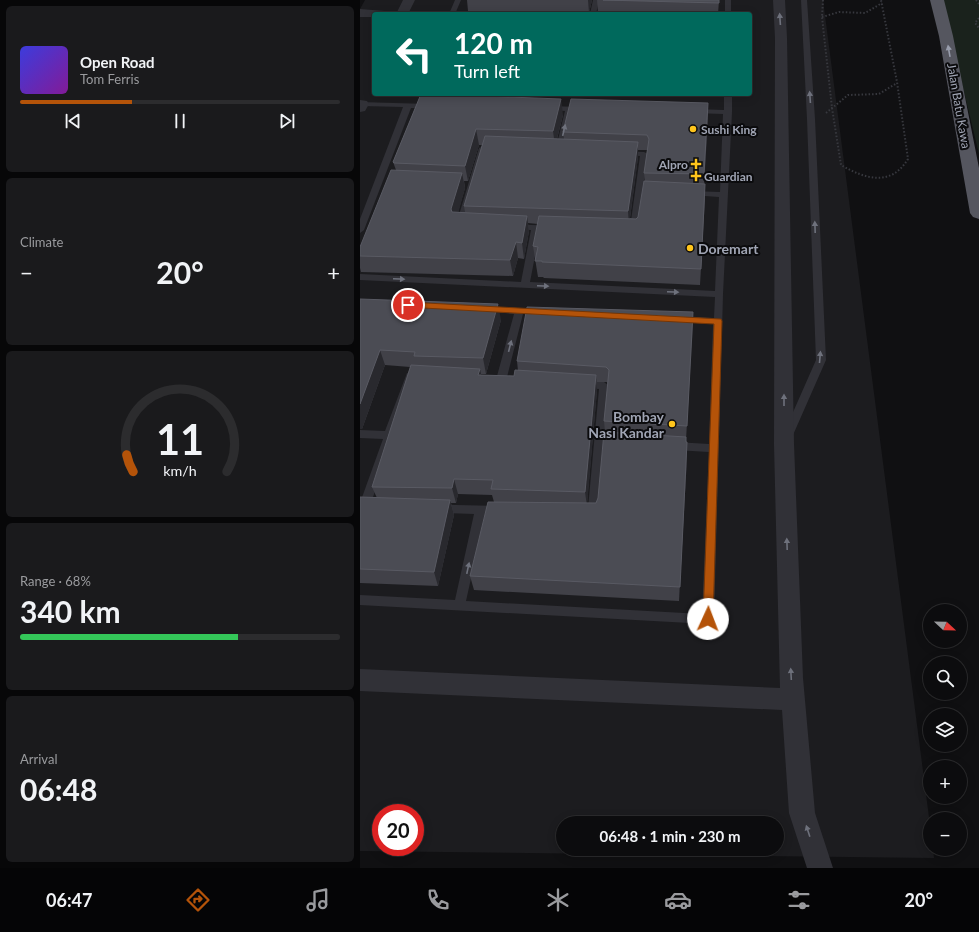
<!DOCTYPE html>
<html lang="en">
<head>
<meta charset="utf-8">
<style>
  :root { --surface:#0c0c0e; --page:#1a1a1c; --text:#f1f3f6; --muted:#9a9b9e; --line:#2c2c2e; --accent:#b45309 }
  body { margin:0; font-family:Lato,sans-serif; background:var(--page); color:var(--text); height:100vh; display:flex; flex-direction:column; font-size:15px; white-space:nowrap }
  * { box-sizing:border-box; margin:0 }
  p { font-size:13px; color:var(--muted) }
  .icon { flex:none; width:22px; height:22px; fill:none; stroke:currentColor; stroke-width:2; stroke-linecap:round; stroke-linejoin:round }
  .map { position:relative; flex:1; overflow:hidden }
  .drawer { display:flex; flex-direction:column; gap:6px; padding:6px; background:#070708; width:360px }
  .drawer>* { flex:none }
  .hud { position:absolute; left:12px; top:12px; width:380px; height:84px; border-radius:4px; box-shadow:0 2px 10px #0003,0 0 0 1px var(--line); background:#00695c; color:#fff; overflow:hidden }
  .needle { width:26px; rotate:112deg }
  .fabs { position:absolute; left:563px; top:604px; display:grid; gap:8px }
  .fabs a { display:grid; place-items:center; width:44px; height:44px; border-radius:50%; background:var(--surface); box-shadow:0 2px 10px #0003,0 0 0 1px var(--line); font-size:20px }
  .speed { position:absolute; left:12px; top:804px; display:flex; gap:8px; font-size:20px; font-weight:700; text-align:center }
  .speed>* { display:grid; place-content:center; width:52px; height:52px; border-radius:50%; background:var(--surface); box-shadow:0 2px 10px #0003,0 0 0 1px var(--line); line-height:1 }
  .speed .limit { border:6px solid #d22; background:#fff; color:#111 }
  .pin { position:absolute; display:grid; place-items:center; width:34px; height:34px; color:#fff; margin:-17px; border:2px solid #fff; border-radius:50%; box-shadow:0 1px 4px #0007 }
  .me { position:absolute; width:44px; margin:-22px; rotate:2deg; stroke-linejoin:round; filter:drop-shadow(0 0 3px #0008) }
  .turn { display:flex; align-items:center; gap:14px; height:84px; padding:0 16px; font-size:18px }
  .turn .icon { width:52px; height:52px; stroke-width:2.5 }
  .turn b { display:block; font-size:28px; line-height:34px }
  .big { font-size:30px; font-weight:700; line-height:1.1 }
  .drawer .tile { flex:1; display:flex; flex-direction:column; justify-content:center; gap:6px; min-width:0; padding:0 14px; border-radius:6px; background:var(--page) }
  .drawer .dial { align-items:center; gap:0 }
  .dial svg { height:104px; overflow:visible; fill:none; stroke:var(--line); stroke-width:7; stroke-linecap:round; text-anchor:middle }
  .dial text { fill:var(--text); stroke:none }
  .song { display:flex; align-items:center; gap:12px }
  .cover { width:48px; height:48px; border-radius:6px; background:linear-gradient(135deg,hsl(240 70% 55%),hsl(290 70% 35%)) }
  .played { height:4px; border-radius:2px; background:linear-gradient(90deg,var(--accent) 35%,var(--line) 35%) }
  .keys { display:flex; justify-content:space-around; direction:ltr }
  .heat { display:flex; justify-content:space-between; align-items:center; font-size:22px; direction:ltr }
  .charge { height:6px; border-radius:3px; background:linear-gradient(90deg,#34c759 68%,var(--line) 0) }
  .trip { position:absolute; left:196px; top:816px; width:228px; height:40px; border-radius:20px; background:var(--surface); box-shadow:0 2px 10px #0003,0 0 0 1px var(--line); font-weight:700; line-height:40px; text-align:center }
  .tab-bar { display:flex; height:64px; justify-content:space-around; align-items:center; background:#050506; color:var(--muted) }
  .tab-bar .icon { width:28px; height:28px }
  .tab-bar .selected { color:var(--accent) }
  .tab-bar b { font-size:18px; color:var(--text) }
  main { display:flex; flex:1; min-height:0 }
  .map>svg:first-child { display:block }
  .built { fill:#1c1c1f; fill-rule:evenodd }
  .green { fill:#1a221c }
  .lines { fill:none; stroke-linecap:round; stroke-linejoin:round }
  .path { stroke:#37383e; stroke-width:2; stroke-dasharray:1.5 2; stroke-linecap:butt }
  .service { fill:#313137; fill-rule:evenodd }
  .minor { fill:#313137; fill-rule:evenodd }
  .trunk { fill:#55565f; fill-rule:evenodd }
  .wall { fill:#414148; fill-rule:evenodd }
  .shaded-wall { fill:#29292e }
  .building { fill:#4b4c54; stroke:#595a63 }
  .oneway { fill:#6e717c }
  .oneway2 { fill:#989dac }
  .route { fill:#b45309; stroke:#753606 }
  .poi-dot { fill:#ffc51c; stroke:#0b0b0d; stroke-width:1.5 }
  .labels { text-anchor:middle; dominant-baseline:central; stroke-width:4; stroke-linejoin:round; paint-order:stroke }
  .far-street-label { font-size:12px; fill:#a0a5b4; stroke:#0b0b0d }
  .far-poi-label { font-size:12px; font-weight:bold; fill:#a0a5b4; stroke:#0b0b0d; text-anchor:start }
  .poi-label { font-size:14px; font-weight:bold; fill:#a0a5b4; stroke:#0b0b0d; text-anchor:start }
</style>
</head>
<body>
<main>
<section class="drawer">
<div class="tile">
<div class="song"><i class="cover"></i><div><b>Open Road</b><p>Tom Ferris</p></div></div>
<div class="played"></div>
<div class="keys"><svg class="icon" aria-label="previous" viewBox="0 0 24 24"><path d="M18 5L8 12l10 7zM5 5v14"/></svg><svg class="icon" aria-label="pause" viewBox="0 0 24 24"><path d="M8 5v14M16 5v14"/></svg><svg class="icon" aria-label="next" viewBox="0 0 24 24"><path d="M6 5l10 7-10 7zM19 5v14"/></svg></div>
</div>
<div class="tile"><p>Climate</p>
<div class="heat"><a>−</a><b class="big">20°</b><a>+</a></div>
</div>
<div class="tile dial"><svg viewBox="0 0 100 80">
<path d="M14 69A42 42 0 1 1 86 69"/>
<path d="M14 69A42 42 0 0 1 9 56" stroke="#b45309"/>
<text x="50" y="56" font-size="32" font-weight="700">11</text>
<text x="50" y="72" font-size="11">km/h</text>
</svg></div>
<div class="tile"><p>Range · 68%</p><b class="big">340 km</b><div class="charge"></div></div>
<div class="tile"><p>Arrival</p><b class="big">06:48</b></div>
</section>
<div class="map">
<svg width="619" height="868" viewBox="0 0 619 868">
  <rect width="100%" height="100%" fill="#101012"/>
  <path class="built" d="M5 0H463L570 825V849H573L574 858 0 851V9ZM14 14H390V94H14ZM21 813H55V847H21ZM203 823H417V849H203Z"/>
  <path class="green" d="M582 0H619V154Z"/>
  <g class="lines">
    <path class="path" d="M463 0 462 17 472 108 481 165C505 179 531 187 548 159L537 82 521 0
      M616 0 619 4
      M462 17 479 12 505 13 522 3
      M619 18 615 23 619 28
      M466 113 488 95 519 94 537 83"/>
    <path class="service" d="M95 0H101L95 14H89Z
      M233 0H239L236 14H230Z
      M365 0H371V14H365Z
      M441 0H447L455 119 466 360 433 435 432 438H424L423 435 456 360 447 119Z
      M364 94H372V112L363 294 354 619 352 623 348 624 0 605V595L95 600 114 514 0 510V503L23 439 0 438V430L25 431 47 373 137 376 154 314 123 311 122 309 123 307 126 306 178 309 182 312 178 315 163 314 147 377 244 382 249 386 238 513 237 516 233 517 125 515 106 601 342 614 349 452 315 450 311 449 310 446 311 443 315 442 349 444 353 324 320 322 315 319 320 316 354 318 355 297 0 280V274L161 282 171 230 100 228 96 225 119 148 123 146 196 148 205 111 188 110 184 108 188 106 222 107H225V111H212L203 149 284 152 288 154 278 231 274 234 180 230 170 282 355 291 359 197 331 195 327 193 331 191 360 192 363 114 334 113 330 111 334 109 364 110ZM126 150 280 156 270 228 105 223ZM53 379 239 389 228 508 11 503Z
      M0 102 68 104 72 106 68 108H51L4 230 0 233V219L43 107 2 106H0Z"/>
    <path class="minor" d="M43 0H55L48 14H36Z
      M413 0H425L427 38 434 444 443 678 455 813 473 868H447L429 813 422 710 0 691V669L420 688 414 444 415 38Z
      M0 9 25 11 27 14H14V17H0Z
      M0 100 7 101 9 104 5 111 0 112Z"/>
    <path class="trunk" d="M570 0H584L593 36 619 168V219L613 217 610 213 579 36Z"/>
  </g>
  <path class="wall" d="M107 0H232L229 13 108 11Z
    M237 0H359L358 14H241L238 13Z
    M61 94 203 115 197 139H204L203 132 348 118 344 184 345 199 340 285 184 278 183 277H178L173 246 178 224 168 223 169 231 164 259 158 258 153 276 1 272 0 268V247L36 170 33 162ZM119 145H122L104 206 105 212H98L105 188 104 181H108ZM278 150H287V151L284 173 285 181 278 217 276 219 270 218 278 157Z
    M0 299 141 320 126 374H121V375L154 376 158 371 157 361 333 312 326 441V442H327V458L319 601 114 590 110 576 134 502 132 495 98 494 96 503H91L94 515 78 586 0 583V497L17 498 12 487 50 367 25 365 2 429H0ZM237 382H247L248 384 244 421 245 432 238 498 236 503H227L237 390Z"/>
  <path class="shaded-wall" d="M228 0H232L229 13Z
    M201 99 203 115 195 146 193 131Z
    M348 103V118L344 190V174Z
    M116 129 119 145 108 181 105 166Z
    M278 142V157L269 226 268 211Z
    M102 173 105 188 95 225 91 209Z
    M167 216 169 231 164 259 162 243Z
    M156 242 158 258 153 276 150 260Z
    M138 304 141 320 126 374 123 358Z
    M333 312V327L326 441 327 426Z
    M20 350 25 365 2 429H0V404Z
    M120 369 123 384 118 375Z
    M236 375 237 390 227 506 225 492Z
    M327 442V458L319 601 320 587Z
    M94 479 98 494 96 503 92 488Z
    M90 500 94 515 78 586 74 572Z"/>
  <path class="building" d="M243 0H359V3Z
    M61 94H71L201 99 193 131 116 129 105 166 34 163 33 162Z
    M211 99 348 103 344 174 284 173 289 139 287 135 203 132Z
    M125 136 278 142 268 211 104 206Z
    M31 170 102 173 91 209 92 212 167 216 162 243 156 242 150 260 0 256V247Z
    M284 181 345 184 341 269 182 262V261H175L178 247 173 246 179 216 276 219 278 217Z
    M0 299 138 304 123 358 54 356 55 352 20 350 0 404Z
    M167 307 333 312 327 426 244 421 249 370 246 367 157 361Z
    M51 365 120 369 118 375 154 376 155 370 236 375 225 492 131 489 133 480 94 479 92 488 12 487Z
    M244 432 326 437V442H327L320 587 110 576 128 502 236 503 238 498Z
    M0 497 90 500 74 572 0 569Z"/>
  <defs><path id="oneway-solid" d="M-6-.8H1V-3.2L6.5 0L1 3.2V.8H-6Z"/></defs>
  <g class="oneway">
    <use href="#oneway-solid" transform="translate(420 19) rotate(-94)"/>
    <use href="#oneway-solid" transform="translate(450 97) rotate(-94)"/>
    <use href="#oneway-solid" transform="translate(204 130) rotate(-77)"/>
    <use href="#oneway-solid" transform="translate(455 227) rotate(-92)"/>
    <use href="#oneway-solid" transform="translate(39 279) rotate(3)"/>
    <use href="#oneway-solid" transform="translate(183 286) rotate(3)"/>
    <use href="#oneway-solid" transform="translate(313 292) rotate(3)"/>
    <use href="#oneway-solid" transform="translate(150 346) rotate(-76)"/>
    <use href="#oneway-solid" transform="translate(460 357) rotate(-85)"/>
    <use href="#oneway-solid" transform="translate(424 400) rotate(-90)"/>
    <use href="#oneway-solid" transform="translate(427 544) rotate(-92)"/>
    <use href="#oneway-solid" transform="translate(108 568) rotate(-78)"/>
    <use href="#oneway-solid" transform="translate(431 674) rotate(-93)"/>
    <use href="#oneway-solid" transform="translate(448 831) rotate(-108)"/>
  </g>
  <use class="oneway2" href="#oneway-solid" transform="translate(589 51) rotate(-100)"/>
  <path class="route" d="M48 302 361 319 362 321 353 619 352 622 348 624 344 622 343 619 354 324 45 307V303Z"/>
  <g class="poi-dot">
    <circle cx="333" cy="129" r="4"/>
    <path d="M334 158h4v4h4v4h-4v4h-4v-4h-4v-4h4z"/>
    <path d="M334 170h4v4h4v4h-4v4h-4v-4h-4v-4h4z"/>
    <circle cx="330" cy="248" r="4"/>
    <circle cx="312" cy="424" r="4"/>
  </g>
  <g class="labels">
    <g class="far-street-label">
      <text transform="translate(599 106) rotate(80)">Jalan Batu Kawa</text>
    </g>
    <g class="far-poi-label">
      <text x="341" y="129">Sushi King</text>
      <text x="328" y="164" text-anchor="end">Alpro</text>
      <text x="344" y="176">Guardian</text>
    </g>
    <g class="poi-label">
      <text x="338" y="248">Doremart</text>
      <text x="304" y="416" text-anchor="end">Bombay<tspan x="304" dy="16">Nasi Kandar</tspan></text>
    </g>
  </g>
</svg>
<div class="fabs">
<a><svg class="needle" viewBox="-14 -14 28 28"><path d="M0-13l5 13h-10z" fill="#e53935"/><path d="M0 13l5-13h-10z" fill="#9a9b9e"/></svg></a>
<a><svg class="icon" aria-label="search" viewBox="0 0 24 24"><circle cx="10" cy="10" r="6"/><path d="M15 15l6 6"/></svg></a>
<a><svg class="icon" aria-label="layers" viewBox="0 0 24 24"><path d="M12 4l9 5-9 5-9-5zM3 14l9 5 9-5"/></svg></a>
<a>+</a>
<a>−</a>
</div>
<div class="speed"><div class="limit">20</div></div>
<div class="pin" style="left:48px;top:305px;background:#d93025"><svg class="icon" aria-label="arrive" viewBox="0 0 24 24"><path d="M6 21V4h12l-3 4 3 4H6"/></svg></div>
<svg class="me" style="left:348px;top:619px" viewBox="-20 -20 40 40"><circle r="19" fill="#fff"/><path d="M0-13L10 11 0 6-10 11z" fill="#b45309"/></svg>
<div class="trip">06:48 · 1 min · 230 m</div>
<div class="hud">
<div class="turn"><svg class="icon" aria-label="left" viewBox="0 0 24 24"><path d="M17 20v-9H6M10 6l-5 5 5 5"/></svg><div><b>120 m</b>Turn left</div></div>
</div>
</div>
</main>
<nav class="tab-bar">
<b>06:47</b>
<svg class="icon selected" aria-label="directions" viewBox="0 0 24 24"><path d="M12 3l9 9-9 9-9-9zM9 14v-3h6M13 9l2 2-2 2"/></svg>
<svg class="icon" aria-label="music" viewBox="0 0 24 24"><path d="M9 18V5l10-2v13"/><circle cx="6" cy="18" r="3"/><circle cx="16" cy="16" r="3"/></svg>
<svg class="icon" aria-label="phone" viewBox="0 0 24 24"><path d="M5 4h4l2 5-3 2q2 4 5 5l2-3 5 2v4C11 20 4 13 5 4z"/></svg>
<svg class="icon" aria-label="climate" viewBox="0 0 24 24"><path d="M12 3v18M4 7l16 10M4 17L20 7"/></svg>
<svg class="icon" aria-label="car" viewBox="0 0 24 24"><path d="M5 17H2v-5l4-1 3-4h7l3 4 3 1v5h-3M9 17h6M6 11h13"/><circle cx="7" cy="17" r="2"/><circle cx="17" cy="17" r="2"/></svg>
<svg class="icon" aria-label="filters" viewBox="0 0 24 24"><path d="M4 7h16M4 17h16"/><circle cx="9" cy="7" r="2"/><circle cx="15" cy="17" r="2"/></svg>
<b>20°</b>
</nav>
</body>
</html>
